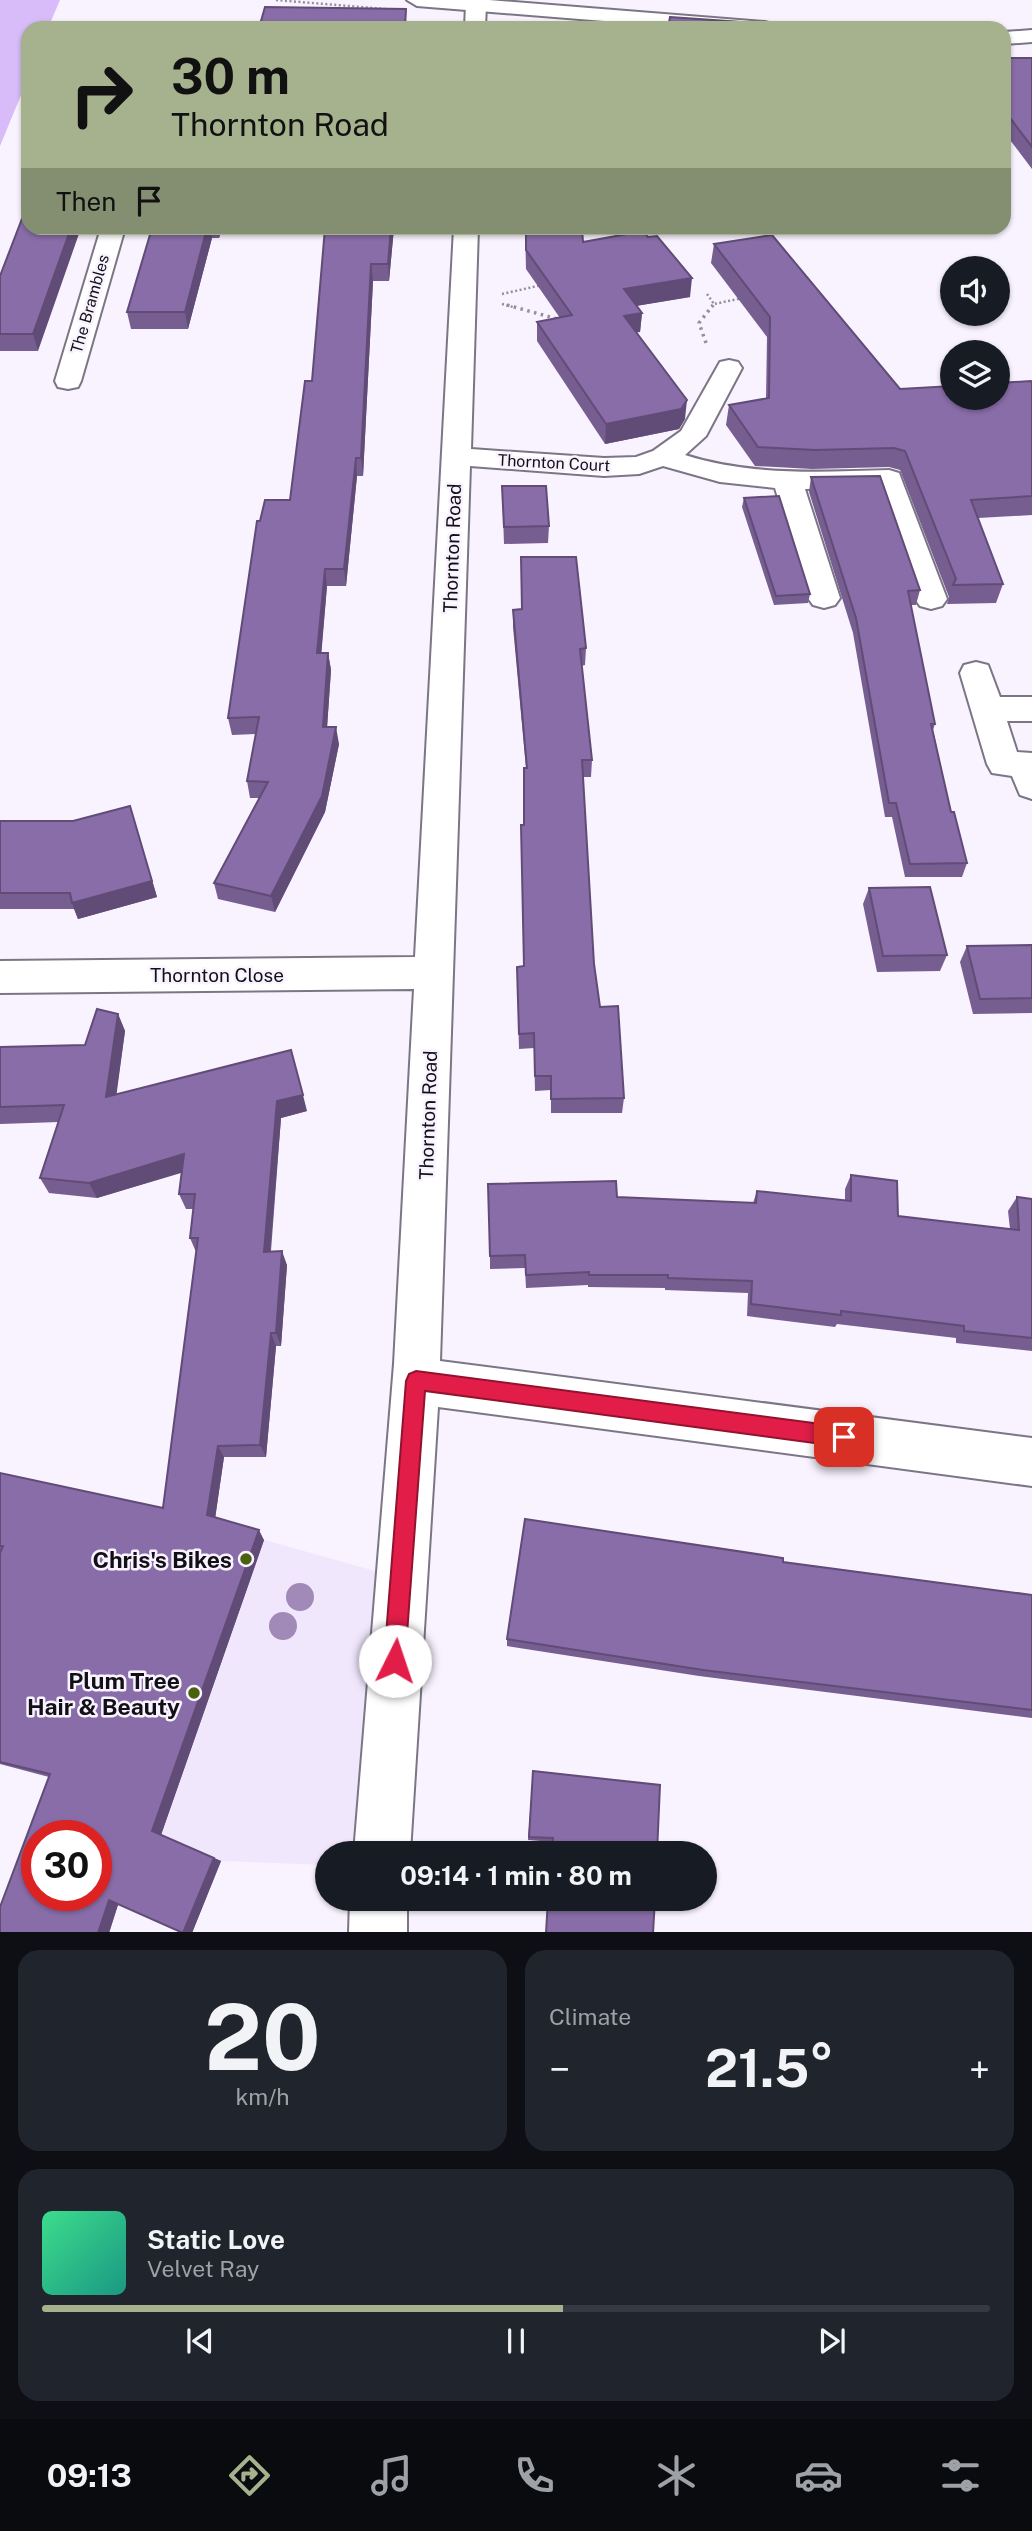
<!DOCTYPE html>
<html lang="en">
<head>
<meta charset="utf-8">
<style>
  :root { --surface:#171b24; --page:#20242c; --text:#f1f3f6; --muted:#9ea1a6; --line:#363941; --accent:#a6b28e }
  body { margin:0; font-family:"Public Sans",sans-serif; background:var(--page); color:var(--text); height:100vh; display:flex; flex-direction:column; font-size:26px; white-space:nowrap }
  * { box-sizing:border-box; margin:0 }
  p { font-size:23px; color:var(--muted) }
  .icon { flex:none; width:38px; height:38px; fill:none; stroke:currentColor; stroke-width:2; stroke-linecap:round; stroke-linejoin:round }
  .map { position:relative; height:1932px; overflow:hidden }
  .drawer { display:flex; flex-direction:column; gap:18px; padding:18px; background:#0d0f14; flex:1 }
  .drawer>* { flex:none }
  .hud { position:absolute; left:21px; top:21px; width:990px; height:214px; border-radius:21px; box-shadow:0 2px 5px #0004; background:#a6b28e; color:#111; overflow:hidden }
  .tools { position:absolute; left:940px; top:256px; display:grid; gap:14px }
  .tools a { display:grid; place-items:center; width:70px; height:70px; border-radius:50%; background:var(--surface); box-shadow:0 2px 5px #0004; font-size:35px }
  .speed { position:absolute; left:21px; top:1820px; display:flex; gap:14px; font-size:35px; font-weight:700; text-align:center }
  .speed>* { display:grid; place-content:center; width:91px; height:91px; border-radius:50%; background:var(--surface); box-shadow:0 2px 5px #0004; line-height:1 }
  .speed .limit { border:10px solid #d22; background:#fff; color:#111 }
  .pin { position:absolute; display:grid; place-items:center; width:60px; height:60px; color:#fff; margin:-30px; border-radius:14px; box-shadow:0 4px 10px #0006 }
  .me { position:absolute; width:77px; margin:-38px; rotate:4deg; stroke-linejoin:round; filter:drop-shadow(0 0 5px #0008) }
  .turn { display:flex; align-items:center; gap:24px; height:147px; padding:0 35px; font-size:32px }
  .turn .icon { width:91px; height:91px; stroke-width:2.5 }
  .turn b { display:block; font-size:49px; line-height:60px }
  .then { display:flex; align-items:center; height:66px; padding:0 35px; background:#0003; gap:14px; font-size:26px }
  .big { font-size:52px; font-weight:700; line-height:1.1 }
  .drawer .card { flex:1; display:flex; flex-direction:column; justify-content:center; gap:10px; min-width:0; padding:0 24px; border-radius:21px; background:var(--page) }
  .drawer .dial { align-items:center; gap:0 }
  .dial b { font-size:91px; line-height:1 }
  .song { display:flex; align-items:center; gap:21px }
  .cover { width:84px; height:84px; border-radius:10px; background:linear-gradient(135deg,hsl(150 70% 55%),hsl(170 70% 35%)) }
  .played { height:7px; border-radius:4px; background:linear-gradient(90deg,var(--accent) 55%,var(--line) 55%) }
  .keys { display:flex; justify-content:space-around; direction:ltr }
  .heat { display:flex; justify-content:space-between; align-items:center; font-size:38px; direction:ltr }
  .drawer .tiles { flex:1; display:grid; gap:18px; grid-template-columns:1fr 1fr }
  .card:last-child { grid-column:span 2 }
  .trip { position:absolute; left:315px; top:1841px; width:402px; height:70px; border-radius:35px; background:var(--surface); box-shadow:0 2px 5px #0004; font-weight:700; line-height:70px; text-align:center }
  .tabs { display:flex; height:112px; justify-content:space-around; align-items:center; background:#090b0e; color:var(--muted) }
  .tabs .icon { width:49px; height:49px }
  .tabs .current { color:var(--accent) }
  .tabs b { font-size:32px; color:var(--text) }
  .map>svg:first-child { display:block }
  .built { fill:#f0e7fd }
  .green { fill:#d7bcf9 }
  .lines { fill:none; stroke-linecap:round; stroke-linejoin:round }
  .minor-casing { stroke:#7c7586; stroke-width:4 }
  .major-casing { stroke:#7c7586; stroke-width:4 }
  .path-far1 { stroke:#938f98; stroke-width:2.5; stroke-dasharray:2 2.5; stroke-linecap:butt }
  .path { stroke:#938f98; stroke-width:3.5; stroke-dasharray:2.5 4.5; stroke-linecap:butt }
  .minor { fill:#fff; fill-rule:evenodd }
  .major { fill:#fff; fill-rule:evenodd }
  .tree { fill:#a189b8 }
  .wall { fill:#765e90 }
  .shaded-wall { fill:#604c76 }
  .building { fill:#896da8; stroke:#604c76; stroke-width:2; fill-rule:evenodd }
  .route { fill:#e11d48; stroke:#92132f; stroke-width:2 }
  .poi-dot { fill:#4a6210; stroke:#f8f3ff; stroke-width:2.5 }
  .labels { text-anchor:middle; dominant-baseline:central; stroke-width:5; stroke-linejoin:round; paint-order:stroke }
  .far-street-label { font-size:16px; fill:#120f16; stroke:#f8f3ff }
  .street-label { font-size:19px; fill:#120f16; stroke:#f8f3ff }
  .near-poi-label { font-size:23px; font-weight:bold; fill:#120f16; stroke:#f8f3ff; text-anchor:end }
</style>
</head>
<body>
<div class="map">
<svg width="1032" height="1933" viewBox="0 0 1032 1933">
  <rect width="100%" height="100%" fill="#f8f3ff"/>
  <path class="built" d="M183 1517 400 1578 382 1853H327V1865L221 1861 167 1837 96 1836Z"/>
  <path class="green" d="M0 0H60L48 28H28V78L0 146Z"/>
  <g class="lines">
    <g class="minor-casing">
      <path id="minor" d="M469 0H483L486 4 485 28H465L466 4Z
        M101 228H125L81 381 78 387 68 389 58 387 55 381Z
        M454 228H478L471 449 604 458 636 457 653 451 681 431 720 362 729 360 738 362 742 368 706 436 685 455C751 476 820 472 889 470L899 473 947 599 942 606 931 609 920 606 915 599 878 488 805 489 840 598 835 605 824 608 813 605 808 598 775 488 720 482 663 466 639 474 604 476 470 466 440 1361 1032 1438V1486L438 1407 410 1853H354L394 1364 414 989 0 993V961L415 957Z
        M976 662 988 665 1000 697H1032V721H1007L1017 752 1032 753V799L1020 795 1012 776 992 773 987 764 960 673 964 665Z
        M350 1899H407V1933H349Z"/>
    </g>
    <g class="major-casing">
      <path id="major" d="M407 0H489L765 22 772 24 775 28H691L417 6Z
        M1032 30V42L1004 44V32Z"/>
    </g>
    <path class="path-far1" d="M276 0 385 9
      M502 294 542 285
      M707 294 714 304
      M502 304 513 307
      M712 307 714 304 743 298"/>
    <path class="path" d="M507 305 561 320
      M706 343 699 323 713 305"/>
    <use href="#minor" class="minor"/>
    <use href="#major" class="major"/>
  </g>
  <g class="tree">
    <circle cx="300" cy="1597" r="14"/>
    <circle cx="283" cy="1626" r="14"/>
  </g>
  <path class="wall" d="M1004 58H1032V169L1004 132Z
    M28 203 38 351H0V276Z
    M152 228H222L219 238H212L188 329H131L127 312Z
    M325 228H394L389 281H373L363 476H357L346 586H327L321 653H328L331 670 327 727 339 744 325 812 275 912 218 899 214 883 259 798H250L247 781 256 734 232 735 228 718 260 521 290 500 312 381Z
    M525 228 583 242 690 297 636 306 642 313 640 332H636L685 419 679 429 605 444 537 341V322L560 318 526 269Z
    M714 244 900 389 1032 383V515L978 518 1003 584 996 603 947 604 949 597 900 470 889 467 812 469 755 466 726 425 729 405 766 398 767 337 711 263Z
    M811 477 920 590 916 605H911L935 724 933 730 951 812 967 863 962 877H905L892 817H885L853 633 809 492Z
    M502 486 549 526 548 543 504 544Z
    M744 498 810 594 808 603 774 605 742 507Z
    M513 610 586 648 585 665 581 666 592 760 591 777H583L594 964 600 1007 624 1098 622 1113H551V1090L535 1091 534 1048 519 1049 517 967 523 966 524 825 526 768 513 627Z
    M130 806 157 897 78 919 74 909H0V821H73Z
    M869 888 947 955 940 971 877 972 863 904Z
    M1032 945V1013L973 1014 960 962 967 946Z
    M118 1014 125 1031 116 1094 307 1111 281 1118 271 1251 287 1265 281 1346H276L266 1457H224L215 1518 264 1540 161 1835 221 1861 192 1933H183L118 1904 109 1933 49 1777 0 1764V1473L163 1508 196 1252 190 1238 194 1209H186L179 1194 182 1172 97 1198 49 1193 40 1178 59 1122 0 1124V1047L85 1045Z
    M851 1175 898 1216 1010 1229 1008 1211 1017 1197 1032 1199V1351L956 1343V1338L837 1324 835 1327 747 1316 748 1293 665 1290V1288L588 1287V1285L526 1288 525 1268 490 1269V1256L617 1197 753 1203 757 1191 845 1201V1189Z
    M783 1562 1032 1595V1718L699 1676 507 1646V1639Z
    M533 1771 657 1853H551L552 1842 528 1840Z"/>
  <path class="shaded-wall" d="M71 228H81L38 351 33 334Z
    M207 228H210L212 238 188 329 185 312Z
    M218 228H222L219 238Z
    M391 228H394L389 281 388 264Z
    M371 264 373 281 363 476 361 458Z
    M692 278 690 297 623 308 624 289Z
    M642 313 640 332 623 335 624 316Z
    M687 400 685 419 679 429 605 444 606 424Z
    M356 458 357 476 346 586 344 569Z
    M325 569 327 586 320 670 317 653Z
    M328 653 331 670 326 743 323 727Z
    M336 727 339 744 325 812 275 912 271 896Z
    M130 806 157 897 78 919 72 903Z
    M118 1014 125 1031 114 1113 106 1097Z
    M303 1095 307 1111 281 1118 269 1266 264 1252 277 1101Z
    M184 1154 191 1170 97 1198 89 1183Z
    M282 1251 287 1265 281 1346 276 1333Z
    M271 1333 276 1346 266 1457 260 1445Z
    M218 1446 224 1457 214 1526 207 1515Z
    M259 1530 264 1540 161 1835 152 1831Z
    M214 1858 221 1861 192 1933H183Z
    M109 1900 119 1902 109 1933H98Z"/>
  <path class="building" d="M265 7 406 9 405 28H259Z
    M670 17 741 22 740 28H668Z
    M1004 58H1032V147L1004 110Z
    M28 203V228H71L33 334H0V276Z
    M152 228H207L185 312H127Z
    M325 228H391L388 264H371L361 458H356L344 569H325L317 653H328L323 727H336L322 796 271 896 214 883 268 782 247 781 259 717 228 718 257 521H260L265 500H290L305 381H312Z
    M526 228H582L583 242 643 231 648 237 657 236 692 278 624 289 642 313 624 316 687 400 681 409 606 424 537 322 572 315 526 250Z
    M772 235 900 389 952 386V397H998V383L1031 381 1032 383V496L971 500 1003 584 953 585 956 579 905 451 894 448 815 450 758 447 729 405 769 398 770 317 714 244Z
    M880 476 920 590 908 591 935 724H931L951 812H954L967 863 910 864 896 803H889L856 618 811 477Z
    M502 486H546L549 526 504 527Z
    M779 496 810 594 776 596 744 498Z
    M521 557H576L586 648 580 649 592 760H582L594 964 600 1007 618 1006 624 1098 551 1099V1076H535L534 1033 519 1034 517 967 524 966 521 825H524V768H527L513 610 522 609Z
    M130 806 152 881 72 903 70 893H0V821H73Z
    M930 887 947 955 883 956 869 888Z
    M1032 945V998L980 999 967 946Z
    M97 1009 118 1014 106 1097 291 1050 303 1095 277 1101 264 1252 282 1251 276 1333H271L260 1445 218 1446 207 1515 259 1530 152 1831 214 1858 183 1933 109 1900 98 1933H0V1907L50 1774 0 1762V1553L3 1546H0V1473L163 1508 198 1238H190L195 1194H179L184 1154 89 1183 40 1178 64 1105 0 1107V1047L85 1045ZM37 1836H96V1895H37Z
    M851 1175 897 1181 898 1216 1019 1230 1017 1197 1032 1199V1338L964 1331V1326L841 1311V1315L751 1304 752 1281 668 1278V1275H589V1272L526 1275 525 1255 490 1256 488 1184 616 1181 617 1197 756 1203 757 1191 851 1201Z
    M525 1519 783 1558V1562L1032 1595V1710L703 1670 507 1639Z
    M533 1771 660 1785 657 1853H551L553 1838 529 1837Z
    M548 1899H655L653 1933H546Z"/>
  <path class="route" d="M416 1371 844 1427 851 1430 854 1437 851 1444 844 1447 425 1391 405 1661 402 1668 395 1672 387 1668 384 1661 406 1381 409 1374Z"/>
  <g class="poi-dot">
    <circle cx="246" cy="1559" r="7"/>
    <circle cx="194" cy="1693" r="7"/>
  </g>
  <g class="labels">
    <g class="far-street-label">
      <text transform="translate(90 304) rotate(-74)">The Brambles</text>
      <text transform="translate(554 463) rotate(3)">Thornton Court</text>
    </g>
    <g class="street-label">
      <text transform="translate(452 548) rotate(-88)">Thornton Road</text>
      <text x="217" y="975">Thornton Close</text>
      <text transform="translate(428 1115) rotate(-88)">Thornton Road</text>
    </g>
    <g class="near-poi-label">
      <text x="232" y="1559">Chris's Bikes</text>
      <text x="180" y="1680">Plum Tree<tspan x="180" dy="26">Hair &amp; Beauty</tspan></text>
    </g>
  </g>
</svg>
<div class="tools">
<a><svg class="icon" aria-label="sound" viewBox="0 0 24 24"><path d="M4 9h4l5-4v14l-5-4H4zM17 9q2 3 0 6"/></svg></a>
<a><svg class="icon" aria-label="layers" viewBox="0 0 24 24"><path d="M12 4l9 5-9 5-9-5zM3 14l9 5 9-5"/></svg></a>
</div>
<div class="speed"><div class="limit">30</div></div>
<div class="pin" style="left:844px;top:1437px;background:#d93025"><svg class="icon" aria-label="arrive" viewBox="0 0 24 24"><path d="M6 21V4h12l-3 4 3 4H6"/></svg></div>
<svg class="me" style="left:395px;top:1661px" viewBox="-20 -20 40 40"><circle r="19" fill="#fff"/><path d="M0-13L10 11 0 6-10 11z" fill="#e11d48"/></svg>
<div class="trip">09:14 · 1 min · 80 m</div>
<div class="hud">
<div class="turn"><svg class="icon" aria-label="right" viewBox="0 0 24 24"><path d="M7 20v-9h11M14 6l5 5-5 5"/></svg><div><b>30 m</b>Thornton Road</div></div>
<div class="then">Then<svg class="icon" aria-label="arrive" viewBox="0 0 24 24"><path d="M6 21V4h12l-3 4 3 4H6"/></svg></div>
</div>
</div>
<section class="drawer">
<div class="tiles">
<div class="card dial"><b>20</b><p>km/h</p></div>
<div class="card"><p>Climate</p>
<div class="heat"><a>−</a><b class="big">21.5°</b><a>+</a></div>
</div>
<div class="card">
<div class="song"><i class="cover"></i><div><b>Static Love</b><p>Velvet Ray</p></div></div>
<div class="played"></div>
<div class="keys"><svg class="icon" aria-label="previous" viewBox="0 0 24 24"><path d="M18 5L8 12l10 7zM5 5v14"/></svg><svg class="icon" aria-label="pause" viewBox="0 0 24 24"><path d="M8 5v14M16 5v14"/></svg><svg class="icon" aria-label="next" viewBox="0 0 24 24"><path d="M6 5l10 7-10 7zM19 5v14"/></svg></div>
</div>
</div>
</section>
<nav class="tabs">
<b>09:13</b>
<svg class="icon current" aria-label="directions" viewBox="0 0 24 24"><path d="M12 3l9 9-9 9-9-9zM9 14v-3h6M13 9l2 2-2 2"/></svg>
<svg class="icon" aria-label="music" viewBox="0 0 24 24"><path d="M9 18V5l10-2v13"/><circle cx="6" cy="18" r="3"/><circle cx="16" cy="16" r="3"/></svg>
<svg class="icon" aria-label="phone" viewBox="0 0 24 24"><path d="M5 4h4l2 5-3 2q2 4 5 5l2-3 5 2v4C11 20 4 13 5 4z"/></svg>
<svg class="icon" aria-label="climate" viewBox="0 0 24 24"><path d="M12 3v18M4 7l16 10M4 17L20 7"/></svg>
<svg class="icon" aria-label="car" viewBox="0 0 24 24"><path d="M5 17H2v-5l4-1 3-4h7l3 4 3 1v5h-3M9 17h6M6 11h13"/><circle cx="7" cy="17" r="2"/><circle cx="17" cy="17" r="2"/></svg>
<svg class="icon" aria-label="filters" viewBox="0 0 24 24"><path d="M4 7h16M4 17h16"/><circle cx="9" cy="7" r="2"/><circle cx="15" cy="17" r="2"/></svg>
</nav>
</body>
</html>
